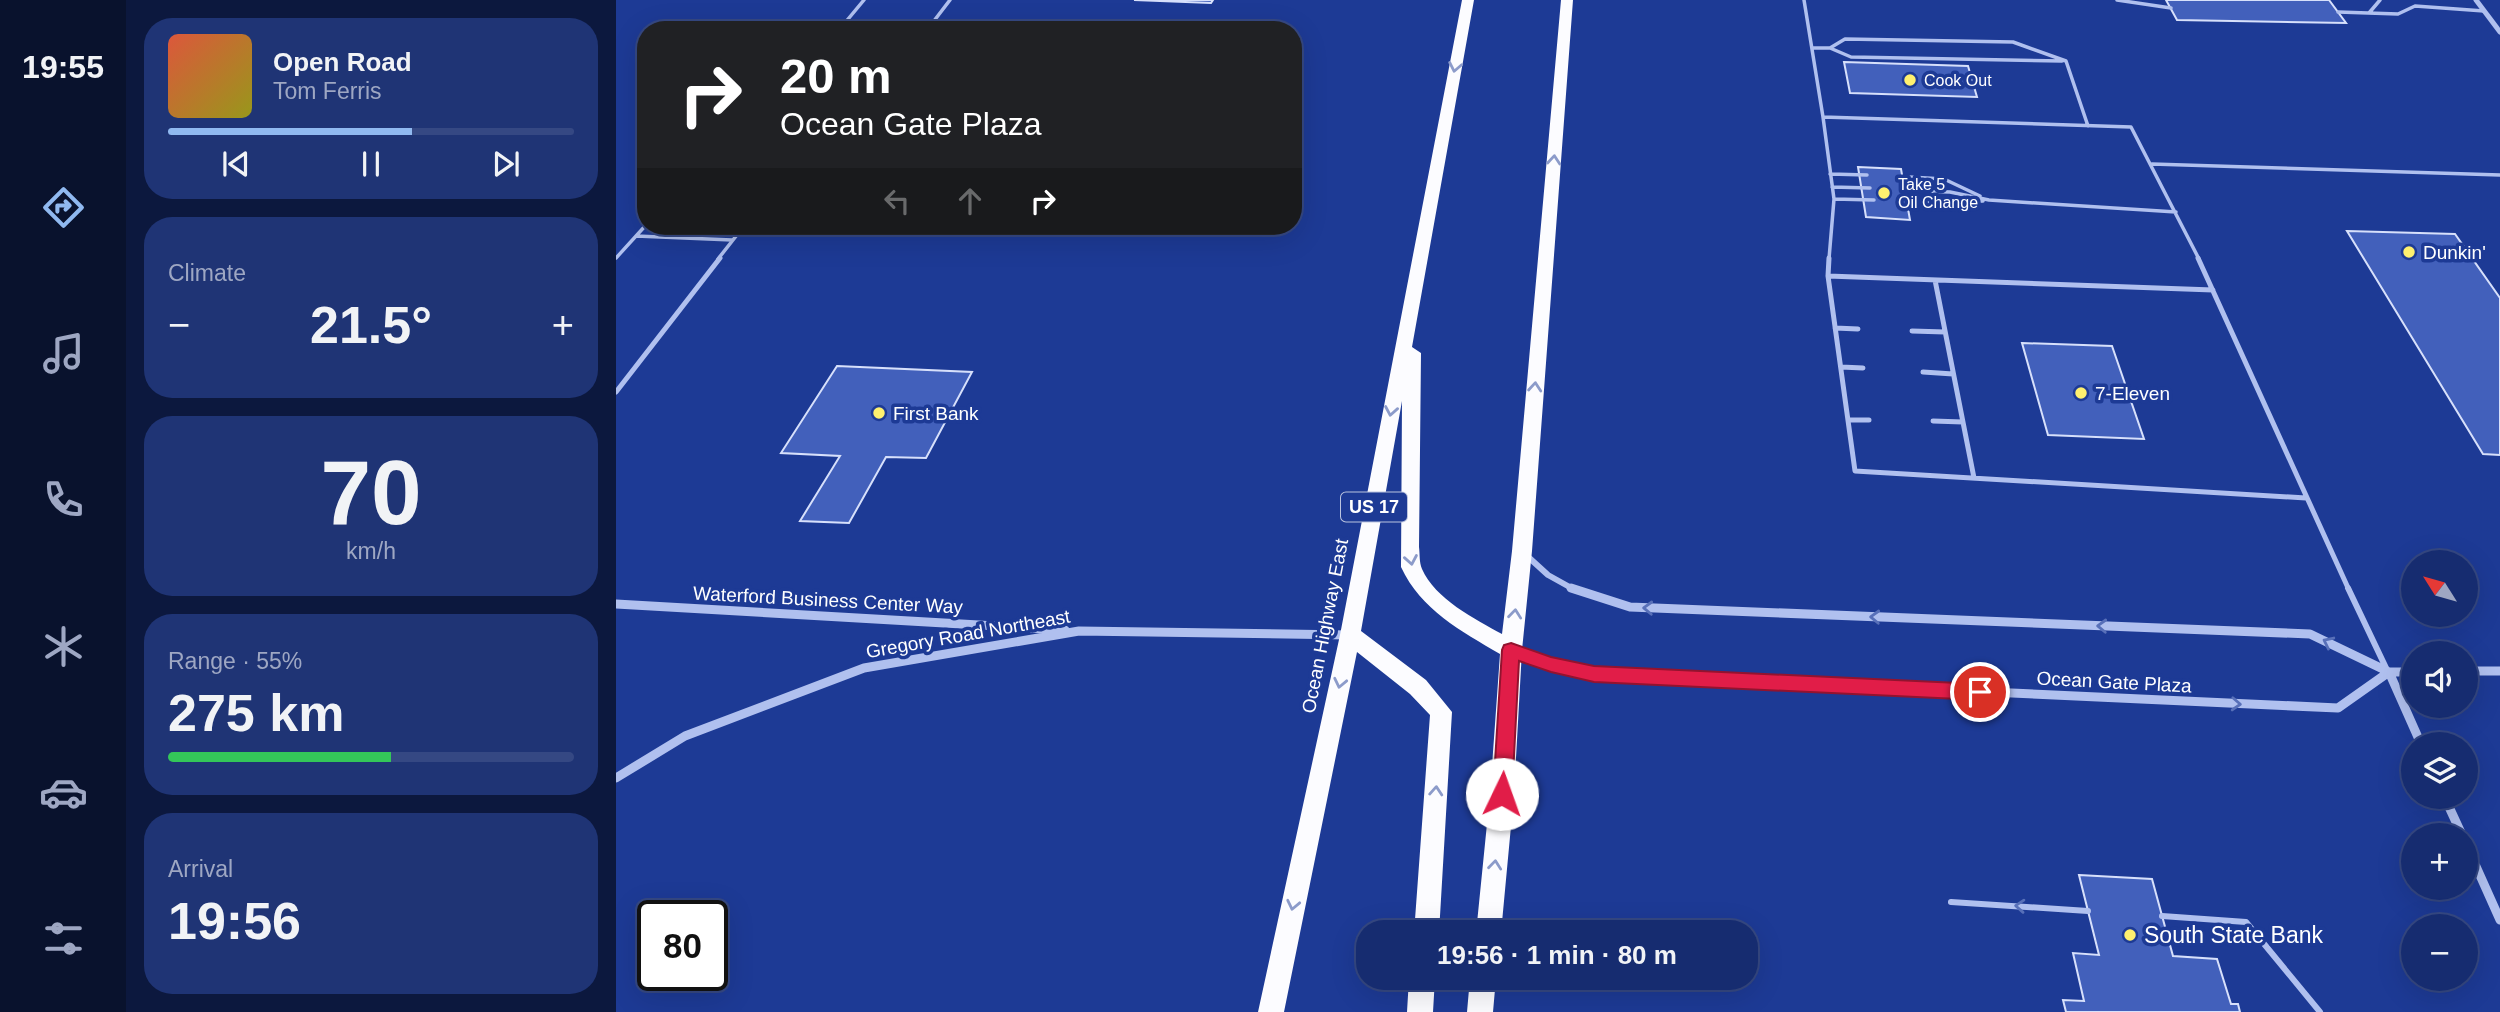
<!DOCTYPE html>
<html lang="en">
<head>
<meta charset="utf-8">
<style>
  :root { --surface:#162c70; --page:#1f3475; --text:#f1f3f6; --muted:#9ea7c3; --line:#354883; --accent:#90b9f0 }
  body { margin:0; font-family:Arial,sans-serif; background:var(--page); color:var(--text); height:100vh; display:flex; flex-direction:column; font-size:26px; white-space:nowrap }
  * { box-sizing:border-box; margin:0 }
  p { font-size:23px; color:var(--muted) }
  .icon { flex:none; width:38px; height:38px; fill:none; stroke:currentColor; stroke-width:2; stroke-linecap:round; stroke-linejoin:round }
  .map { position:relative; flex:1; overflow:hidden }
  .details { display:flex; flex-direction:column; gap:18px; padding:18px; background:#0c183e; width:490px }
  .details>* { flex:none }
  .hud { position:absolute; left:21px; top:21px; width:665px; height:214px; border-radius:28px; box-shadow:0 7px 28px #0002,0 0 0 2px var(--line); background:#202124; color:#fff; overflow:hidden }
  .needle { width:46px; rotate:307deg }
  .buttons { position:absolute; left:1785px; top:550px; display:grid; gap:14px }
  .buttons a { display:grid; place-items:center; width:77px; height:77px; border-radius:50%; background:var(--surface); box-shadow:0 7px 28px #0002,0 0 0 2px var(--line); font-size:35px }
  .speed { position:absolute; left:21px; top:900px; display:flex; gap:14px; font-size:35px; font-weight:700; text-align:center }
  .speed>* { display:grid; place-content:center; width:91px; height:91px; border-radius:50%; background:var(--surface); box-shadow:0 7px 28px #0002,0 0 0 2px var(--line); line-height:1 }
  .speed .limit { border:4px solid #111; border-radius:10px; background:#fff; color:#111 }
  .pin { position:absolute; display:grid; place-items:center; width:60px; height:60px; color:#fff; margin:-30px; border:4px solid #fff; border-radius:50%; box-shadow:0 2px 7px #0007 }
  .me { position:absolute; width:77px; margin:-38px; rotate:3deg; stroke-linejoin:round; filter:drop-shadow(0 0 5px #0008) }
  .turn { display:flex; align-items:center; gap:24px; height:147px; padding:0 28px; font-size:32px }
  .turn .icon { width:91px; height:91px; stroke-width:2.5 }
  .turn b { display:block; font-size:49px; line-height:60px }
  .lanes { display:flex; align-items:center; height:66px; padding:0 28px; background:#0003; justify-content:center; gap:35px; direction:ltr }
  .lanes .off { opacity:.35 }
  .big { font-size:52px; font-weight:700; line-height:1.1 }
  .details .card { flex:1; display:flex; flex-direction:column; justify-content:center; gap:10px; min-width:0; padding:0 24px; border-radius:28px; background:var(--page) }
  .details .dial { align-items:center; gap:0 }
  .dial b { font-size:91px; line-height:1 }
  .song { display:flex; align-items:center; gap:21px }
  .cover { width:84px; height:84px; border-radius:10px; background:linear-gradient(135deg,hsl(10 70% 55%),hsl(60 70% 35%)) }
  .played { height:7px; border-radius:4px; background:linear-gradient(90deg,var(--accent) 60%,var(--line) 60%) }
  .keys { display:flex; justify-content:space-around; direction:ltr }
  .heat { display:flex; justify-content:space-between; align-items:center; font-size:38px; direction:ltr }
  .charge { height:10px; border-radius:5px; background:linear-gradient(90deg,#34c759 55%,var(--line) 0) }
  .trip { position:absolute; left:740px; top:920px; width:402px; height:70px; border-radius:28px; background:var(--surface); box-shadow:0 7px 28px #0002,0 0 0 2px var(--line); font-weight:700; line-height:70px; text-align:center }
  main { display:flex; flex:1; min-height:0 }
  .tab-bar { display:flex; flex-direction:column; width:126px; justify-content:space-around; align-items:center; background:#09122d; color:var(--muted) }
  .tab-bar .icon { width:49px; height:49px }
  .tab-bar .on { color:var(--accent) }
  .tab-bar b { font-size:32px; color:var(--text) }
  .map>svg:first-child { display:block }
  .building { fill:#4260bb; stroke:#d7e0fb; stroke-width:2 }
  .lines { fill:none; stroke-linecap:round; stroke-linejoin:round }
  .service-far2 { stroke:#b0c0ef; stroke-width:3.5 }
  .service-far1 { stroke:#b0c0ef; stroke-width:5 }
  .service { stroke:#b0c0ef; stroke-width:6 }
  .minor-far2 { stroke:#b0c0ef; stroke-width:5 }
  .minor-far1 { stroke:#b0c0ef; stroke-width:6 }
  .minor { stroke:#b0c0ef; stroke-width:9 }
  .trunk { fill:#fcfcff; fill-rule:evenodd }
  .oneway { stroke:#8c9bca }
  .oneway2 { stroke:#5870b9 }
  .route { fill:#e11d48; stroke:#92132f; stroke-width:2 }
  .poi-dot { fill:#fef06f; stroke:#1d3a95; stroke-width:2.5 }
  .labels { text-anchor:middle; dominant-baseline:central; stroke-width:7; stroke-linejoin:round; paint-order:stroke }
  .far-poi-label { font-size:16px; fill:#fff; stroke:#1d3a95; text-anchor:start }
  .shield { fill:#1d3a95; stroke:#bbc4df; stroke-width:2 }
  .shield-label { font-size:18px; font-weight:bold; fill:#fff }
  .poi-label { font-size:19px; fill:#fff; stroke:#1d3a95; text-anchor:start }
  .street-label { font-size:19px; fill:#fff; stroke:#1d3a95 }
  .near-poi-label { font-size:23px; fill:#fff; stroke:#1d3a95; text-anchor:start }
</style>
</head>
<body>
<main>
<nav class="tab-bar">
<b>19:55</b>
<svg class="icon on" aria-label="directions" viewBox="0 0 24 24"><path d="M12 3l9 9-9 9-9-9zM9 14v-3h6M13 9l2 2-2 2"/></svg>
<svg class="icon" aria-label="music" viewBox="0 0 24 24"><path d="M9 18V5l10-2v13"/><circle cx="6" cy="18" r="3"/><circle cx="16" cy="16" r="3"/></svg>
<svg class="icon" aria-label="phone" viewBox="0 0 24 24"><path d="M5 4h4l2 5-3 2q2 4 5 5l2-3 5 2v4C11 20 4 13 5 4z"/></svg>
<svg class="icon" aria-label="climate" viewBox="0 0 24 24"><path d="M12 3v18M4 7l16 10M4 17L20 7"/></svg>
<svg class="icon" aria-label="car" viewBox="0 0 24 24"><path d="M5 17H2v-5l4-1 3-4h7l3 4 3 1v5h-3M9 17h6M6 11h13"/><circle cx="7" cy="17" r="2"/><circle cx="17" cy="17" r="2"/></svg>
<svg class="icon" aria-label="filters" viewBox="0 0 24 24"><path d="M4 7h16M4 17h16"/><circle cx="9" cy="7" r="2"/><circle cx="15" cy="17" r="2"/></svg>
</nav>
<section class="details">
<div class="card">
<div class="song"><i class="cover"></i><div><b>Open Road</b><p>Tom Ferris</p></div></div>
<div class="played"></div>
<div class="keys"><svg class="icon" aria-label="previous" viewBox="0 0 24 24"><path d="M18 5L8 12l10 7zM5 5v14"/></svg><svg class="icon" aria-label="pause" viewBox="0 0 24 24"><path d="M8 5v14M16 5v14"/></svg><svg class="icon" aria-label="next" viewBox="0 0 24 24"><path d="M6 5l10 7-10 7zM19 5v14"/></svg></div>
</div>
<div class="card"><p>Climate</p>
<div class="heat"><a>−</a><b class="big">21.5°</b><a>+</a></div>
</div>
<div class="card dial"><b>70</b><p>km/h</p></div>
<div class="card"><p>Range · 55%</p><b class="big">275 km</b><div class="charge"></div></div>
<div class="card"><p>Arrival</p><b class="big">19:56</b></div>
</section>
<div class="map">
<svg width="1884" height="1012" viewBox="0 0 1884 1012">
  <rect width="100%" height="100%" fill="#1d3a95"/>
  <path class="building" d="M518 0H597L595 3Z
    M1550 0H1713L1730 23 1561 20Z
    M1228 62 1352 66 1361 97 1234 93Z
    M1242 167 1285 169 1294 220 1250 217Z
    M337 226H459L455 232Z
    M1731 231 1839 234 1884 298V455L1867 454Z
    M1406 343 1496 346 1528 439 1432 435Z
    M221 366 356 372 310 458 270 457 233 523 184 521 224 456 165 453Z
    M1463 875 1536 879 1557 956 1601 959 1615 1004H1622L1624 1012H1450L1447 1000 1468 1001 1457 953 1483 955Z"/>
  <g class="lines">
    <path class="service-far2" d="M1188 0 1207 117
      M1501 0 1555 8
      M1722 12 1782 14 1799 6 1868 11
      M1753 13 1764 0
      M223 30 248 0
      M311 30 334 0
      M1196 48H1214L1235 57 1446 61
      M1214 48 1229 39 1397 42 1450 61 1472 126
      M1536 164 1884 175
      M1214 174 1251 175
      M1293 177 1328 179 1364 196
      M1216 187 1254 188
      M1299 191 1334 192 1373 200 1560 212
      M1218 199 1258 200
      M1301 203 1367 201
      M20 236 116 240
      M0 258 30 225
      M102 259 128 226
      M1213 259 1218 199 1207 117 1515 127 1583 259"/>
    <path class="service-far1" d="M1213 258 1212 276 1597 290
      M1582 258 1733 590
      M1212 276 1239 471 1690 498
      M1319 280 1358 478
      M1219 328 1242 329
      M1296 331 1329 332
      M1225 367 1247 368
      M1307 372 1337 374
      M0 392 104 258
      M1232 420H1253
      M1317 421 1347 422"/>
    <path class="service" d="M1732 588 1771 670
      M1335 902 1472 911
      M1546 916 1630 922 1704 1012"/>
    <path class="minor-far2" d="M1860 0 1884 32"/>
    <path class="minor-far1" d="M909 554 932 575 959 590"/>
    <path class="minor" d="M955 588 1014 607 1694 634 1773 672
      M0 604 449 630
      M899 652 935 665 978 674 1722 708 1773 672H1797
      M1850 671H1884
      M1773 672 1805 744
      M0 778 69 736 248 668 463 631 733 635
      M1828 796 1846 835
      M1850 844 1884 920"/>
    <path class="trunk" d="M846 0H858L796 347 805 353 803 547C804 554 803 562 806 569 819 599 859 619 886 634L896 551 945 0H957L916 551 906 650 898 794 885 933H860L874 794 884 654C845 631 805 610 785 567L786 401 745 631 810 680 836 712 823 933H798L814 715 794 694 741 652 668 1012H642L724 635Z
      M793 978H819L817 1012H791Z
      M854 978H880L877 1012H851Z"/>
  </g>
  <defs><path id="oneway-chevron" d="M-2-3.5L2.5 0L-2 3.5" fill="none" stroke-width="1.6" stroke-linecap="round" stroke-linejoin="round" transform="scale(1.75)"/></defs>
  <g class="oneway">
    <use href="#oneway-chevron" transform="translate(839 67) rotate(101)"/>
    <use href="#oneway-chevron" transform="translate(938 160) rotate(-85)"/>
    <use href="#oneway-chevron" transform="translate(919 387) rotate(-85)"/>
    <use href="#oneway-chevron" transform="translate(775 411) rotate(100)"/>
    <use href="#oneway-chevron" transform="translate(795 560) rotate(80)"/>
    <use href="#oneway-chevron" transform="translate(899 614) rotate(-84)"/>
    <use href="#oneway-chevron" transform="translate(724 683) rotate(102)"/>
    <use href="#oneway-chevron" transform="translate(820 791) rotate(-86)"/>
    <use href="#oneway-chevron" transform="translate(879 865) rotate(-84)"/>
    <use href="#oneway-chevron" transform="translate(677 905) rotate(102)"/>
  </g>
  <g class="oneway2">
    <use href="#oneway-chevron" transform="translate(1032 608) rotate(-178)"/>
    <use href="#oneway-chevron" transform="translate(1259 617) rotate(-178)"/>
    <use href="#oneway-chevron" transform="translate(1486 626) rotate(-178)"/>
    <use href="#oneway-chevron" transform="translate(1712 642) rotate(-154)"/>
    <use href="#oneway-chevron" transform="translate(1620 704) rotate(3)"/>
    <use href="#oneway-chevron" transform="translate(1404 906) rotate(-176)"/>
  </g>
  <path class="route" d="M895 643 935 657 978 666 1364 684 1371 686 1373 692 1371 698 1364 700 978 682 935 672 903 661 896 794 893 801 886 803 879 801 877 794 886 650 888 645Z"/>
  <g class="poi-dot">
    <circle cx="1294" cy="80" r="7"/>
    <circle cx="1268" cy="193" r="7"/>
    <circle cx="1793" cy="252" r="7"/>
    <circle cx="1465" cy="393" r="7"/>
    <circle cx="263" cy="413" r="7"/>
    <circle cx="1514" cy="935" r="7"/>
  </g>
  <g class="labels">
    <g class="far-poi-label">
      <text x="1308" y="80">Cook Out</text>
      <text x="1282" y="184">Take 5<tspan x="1282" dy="18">Oil Change</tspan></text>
    </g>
    <rect class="shield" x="725" y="492.5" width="66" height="29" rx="5"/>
    <g class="shield-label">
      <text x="758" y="507">US 17</text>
    </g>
    <g class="poi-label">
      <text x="1807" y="252">Dunkin'</text>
      <text x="1479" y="393">7-Eleven</text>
      <text x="277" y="413">First Bank</text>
    </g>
    <g class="street-label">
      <text transform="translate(212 600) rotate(3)">Waterford Business Center Way</text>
      <text transform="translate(709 626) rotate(-79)">Ocean Highway East</text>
      <text transform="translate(352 634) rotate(-10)">Gregory Road Northeast</text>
      <text transform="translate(1498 682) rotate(3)">Ocean Gate Plaza</text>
    </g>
    <g class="near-poi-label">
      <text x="1528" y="935">South State Bank</text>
    </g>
  </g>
</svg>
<div class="buttons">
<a><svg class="needle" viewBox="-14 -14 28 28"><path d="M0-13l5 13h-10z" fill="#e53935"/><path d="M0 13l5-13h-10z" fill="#9ea7c3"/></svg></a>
<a><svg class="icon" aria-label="sound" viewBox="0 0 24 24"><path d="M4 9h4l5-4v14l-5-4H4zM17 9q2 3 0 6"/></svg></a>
<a><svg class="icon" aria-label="layers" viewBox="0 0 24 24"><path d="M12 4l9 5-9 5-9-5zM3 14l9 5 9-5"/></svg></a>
<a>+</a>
<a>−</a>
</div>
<div class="speed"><div class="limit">80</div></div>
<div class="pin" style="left:1364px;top:692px;background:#d93025"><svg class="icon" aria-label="arrive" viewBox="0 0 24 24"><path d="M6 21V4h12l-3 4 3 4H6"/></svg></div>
<svg class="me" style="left:886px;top:794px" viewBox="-20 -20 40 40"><circle r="19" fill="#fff"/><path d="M0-13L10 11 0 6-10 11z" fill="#e11d48"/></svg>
<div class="trip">19:56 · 1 min · 80 m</div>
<div class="hud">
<div class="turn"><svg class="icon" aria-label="right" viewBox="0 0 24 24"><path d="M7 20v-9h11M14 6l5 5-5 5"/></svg><div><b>20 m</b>Ocean Gate Plaza</div></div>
<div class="lanes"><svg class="icon off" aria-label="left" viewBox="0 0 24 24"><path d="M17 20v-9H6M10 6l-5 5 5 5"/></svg><svg class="icon off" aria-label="ahead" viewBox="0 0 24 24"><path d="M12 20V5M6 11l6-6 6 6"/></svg><svg class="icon" aria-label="right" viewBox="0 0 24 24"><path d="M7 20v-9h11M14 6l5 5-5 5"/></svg></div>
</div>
</div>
</main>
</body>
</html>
